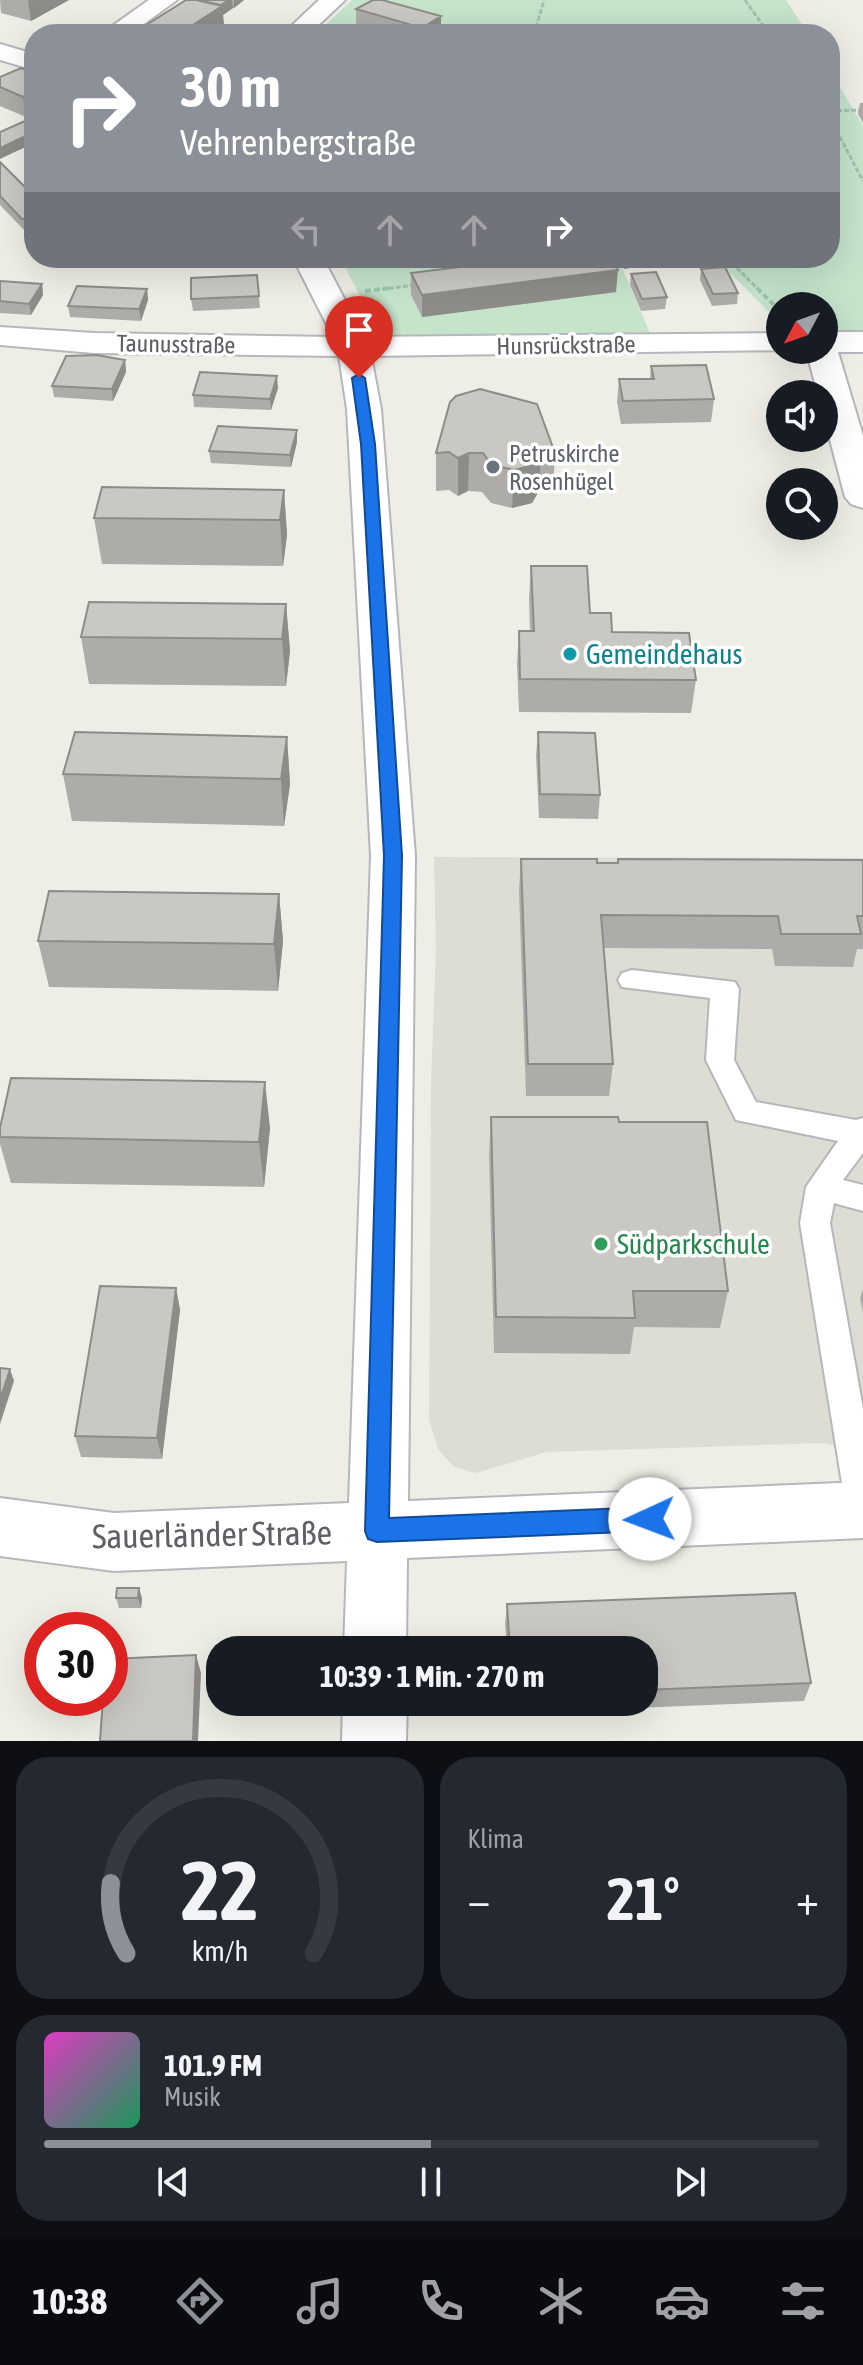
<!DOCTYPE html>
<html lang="de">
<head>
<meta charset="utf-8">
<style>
  :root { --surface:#171b24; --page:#242831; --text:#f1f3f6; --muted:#9ea1a6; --line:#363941; --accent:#8c9099 }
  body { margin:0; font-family:"Asap Condensed",sans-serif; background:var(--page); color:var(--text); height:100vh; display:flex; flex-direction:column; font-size:30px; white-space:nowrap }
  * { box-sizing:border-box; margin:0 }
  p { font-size:26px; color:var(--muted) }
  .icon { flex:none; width:44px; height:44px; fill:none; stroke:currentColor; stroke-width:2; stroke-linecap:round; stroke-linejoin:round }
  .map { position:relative; height:1741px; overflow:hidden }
  .details { display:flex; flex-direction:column; gap:16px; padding:16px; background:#0d0f14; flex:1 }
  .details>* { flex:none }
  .guide { position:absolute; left:24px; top:24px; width:816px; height:244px; border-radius:32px; box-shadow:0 8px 32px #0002; background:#8c9099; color:#fff; overflow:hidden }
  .needle { width:52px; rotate:229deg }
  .controls { position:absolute; left:766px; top:292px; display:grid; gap:16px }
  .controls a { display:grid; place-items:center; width:72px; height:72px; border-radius:50%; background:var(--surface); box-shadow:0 8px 32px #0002; font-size:40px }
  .speed { position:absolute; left:24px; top:1612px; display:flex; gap:16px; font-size:40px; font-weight:700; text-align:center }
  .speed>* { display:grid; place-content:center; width:104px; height:104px; border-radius:50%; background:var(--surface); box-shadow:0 8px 32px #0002; line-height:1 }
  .speed .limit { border:12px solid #d22; background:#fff; color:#111 }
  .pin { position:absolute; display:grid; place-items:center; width:68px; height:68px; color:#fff; margin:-82px -34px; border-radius:50% 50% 50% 0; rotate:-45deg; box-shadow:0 0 8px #0007 }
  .pin .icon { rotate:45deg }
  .me { position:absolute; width:88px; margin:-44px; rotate:268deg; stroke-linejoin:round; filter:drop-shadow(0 0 6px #0008) }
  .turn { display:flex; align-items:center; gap:28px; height:168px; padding:0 24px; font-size:36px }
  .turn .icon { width:104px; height:104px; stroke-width:2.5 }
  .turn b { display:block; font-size:56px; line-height:68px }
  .lanes { display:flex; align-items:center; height:76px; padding:0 24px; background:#0003; justify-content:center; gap:40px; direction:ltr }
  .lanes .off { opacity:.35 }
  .big { font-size:60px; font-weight:700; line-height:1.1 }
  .details .widget { flex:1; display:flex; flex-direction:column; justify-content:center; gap:12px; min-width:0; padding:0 28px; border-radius:32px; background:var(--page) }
  .details .dial { align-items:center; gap:0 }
  .dial svg { height:208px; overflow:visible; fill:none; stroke:var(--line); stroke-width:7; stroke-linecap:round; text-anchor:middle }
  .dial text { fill:var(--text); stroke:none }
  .song { display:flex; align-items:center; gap:24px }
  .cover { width:96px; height:96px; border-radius:12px; background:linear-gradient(135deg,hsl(310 70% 55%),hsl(150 70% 35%)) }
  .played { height:8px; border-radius:4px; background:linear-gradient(90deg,var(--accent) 50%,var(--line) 50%) }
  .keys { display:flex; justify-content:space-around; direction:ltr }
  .heat { display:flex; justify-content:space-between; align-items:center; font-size:44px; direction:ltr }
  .details .tiles { flex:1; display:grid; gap:16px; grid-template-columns:1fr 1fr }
  .widget:last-child { grid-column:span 2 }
  .trip { position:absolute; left:206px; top:1636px; width:452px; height:80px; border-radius:32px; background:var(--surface); box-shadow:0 8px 32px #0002; font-weight:700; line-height:80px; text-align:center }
  .dock { display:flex; height:128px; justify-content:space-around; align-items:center; background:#090b0e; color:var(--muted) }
  .dock .icon { width:56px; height:56px }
  .dock .current { color:var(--accent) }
  .dock b { font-size:36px; color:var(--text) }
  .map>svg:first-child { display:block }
  .education { fill:#deddd4 }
  .green { fill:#c5e4ca }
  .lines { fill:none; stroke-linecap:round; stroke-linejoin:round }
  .lane-casing { stroke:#b6b7bc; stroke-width:4 }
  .street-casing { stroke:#b6b7bc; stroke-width:4 }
  .path-far1 { stroke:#9ec4af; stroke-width:3; stroke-dasharray:5 2; stroke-linecap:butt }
  .path { stroke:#9ec4af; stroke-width:4; stroke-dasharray:6 3; stroke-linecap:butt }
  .lane { fill:#fff; fill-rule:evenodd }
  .street { fill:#fff; fill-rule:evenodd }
  .wall { fill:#aeaca8 }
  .shaded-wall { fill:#8d8c88 }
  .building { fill:#cac8c3; stroke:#8d8c88; stroke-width:2 }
  .route { fill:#1a73e8; stroke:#114b97; stroke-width:2 }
  .worship-dot { fill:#6b7280; stroke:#fff; stroke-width:3 }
  .culture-dot { fill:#0f9aa8; stroke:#fff; stroke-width:3 }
  .leisure-dot { fill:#2e9e5b; stroke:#fff; stroke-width:3 }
  .labels { text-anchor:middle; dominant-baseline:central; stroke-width:7; stroke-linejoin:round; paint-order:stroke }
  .far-street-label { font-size:24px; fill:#5e6065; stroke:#fff }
  .far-worship-label { font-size:24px; fill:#5b616d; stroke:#fff; text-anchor:start }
  .culture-label { font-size:28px; fill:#0d838f; stroke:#fff; text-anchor:start }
  .leisure-label { font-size:28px; fill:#27864d; stroke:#fff; text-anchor:start }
  .near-street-label { font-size:34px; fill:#5e6065; stroke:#fff }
</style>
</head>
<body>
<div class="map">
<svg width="863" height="1741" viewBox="0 0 863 1741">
  <rect width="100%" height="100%" fill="#efeee6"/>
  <path class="education" d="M434 857 863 858V1452L824 1443 546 1452 476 1473 454 1467 438 1449 429 1420 431 1084 436 950Z"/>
  <path class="green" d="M352 0H786L808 34H316Z
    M830 70 863 126V330L824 331V306H780V323L715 258H830Z
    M340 258H613L623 270 650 333 398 336 377 328Z"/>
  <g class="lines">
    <g class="lane-casing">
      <path id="lane" d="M632 970 735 982 739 989 734 1060 756 1102 856 1120 863 1118V1153L843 1180 863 1185V1211L834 1203 830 1223 863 1409V1525L851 1520 846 1508 800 1223 806 1187 838 1141 736 1120 706 1060 710 998 622 987 618 980 622 973Z"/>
    </g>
    <g class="street-casing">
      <path id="street" d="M149 0H177L130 34H101Z
        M319 0H345L309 34H283Z
        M0 44 34 54V70L0 60Z
        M293 258H323L364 337 780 333V350H790L371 356 381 409 415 856 408 1501 863 1482V1538L407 1558 406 1650H344L347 1561 114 1571 0 1556V1498L114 1513 349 1503 371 856 347 409 339 356 94 353 0 345V327L94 333 333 337Z
        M824 332H863V352H838L863 436V508L851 504 845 497 824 417V394H818L806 350H824Z
        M343 1702H407L406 1741H342Z"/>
    </g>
    <path class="path-far1" d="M745 0 769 34
      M534 34 544 0
      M830 111 863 110
      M830 118 863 181
      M727 258 759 290
      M375 290 415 285"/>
    <path class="path" d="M757 288 779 310
      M365 291 392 288"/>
    <use href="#lane" class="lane"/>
    <use href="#street" class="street"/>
  </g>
  <path class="wall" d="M0 0H69L31 21 1 13Z
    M199 0H244L234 8H233L223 15 224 25 210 34H141L140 29Z
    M373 0 441 34H375L356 29V9Z
    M34 73V114L26 117 0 106V77Z
    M860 103H863V123L858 114Z
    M0 162 34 196V230H24L0 205Z
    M614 258H646V265L624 269Z
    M701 269 738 293 737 304 712 306 700 280Z
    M411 273 616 292 422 317 411 295Z
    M631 274 667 297 665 309 641 311 630 285Z
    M257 275 260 308 193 311 191 299Z
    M0 281 42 284 43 295 31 315 0 313Z
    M147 289 148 300 141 321 70 317 68 306Z
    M125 360 126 372 113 401 54 397 52 386Z
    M651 366 714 399 711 422 621 424 617 402 619 379H650Z
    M278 388 271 410 194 407 193 395Z
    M450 402 555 453 553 492 539 491 532 503 512 508 491 503 482 492 468 491 458 496 449 490 436 491V453Z
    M297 442 291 467 211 463 209 451Z
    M284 490 287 535 283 566 102 564 94 518Z
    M531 566 590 613 612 632 696 680 691 713 519 712 517 664 519 631H530L529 598Z
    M286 604 290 651 286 686 89 684 81 637Z
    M538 732 600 795 598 819 539 818 536 756Z
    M287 737 290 784 284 826 72 821 63 774Z
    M521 859 617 863 618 859 863 860V949H857L853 967 775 966 772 949 604 948 613 1064 609 1096H526L519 891Z
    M279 894 283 941 278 991 49 987 38 941Z
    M491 1117 619 1122 728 1291 720 1328 634 1327 630 1354 494 1353 489 1155Z
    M0 1128H270L264 1187 11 1183 0 1144Z
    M176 1288 180 1310 162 1459 81 1457 75 1436Z
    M863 1289V1313L860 1298Z
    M116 1598H142L141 1608H119Z
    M507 1604 811 1683 804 1701 512 1713 511 1702H644V1650H507L505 1624Z"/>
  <path class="shaded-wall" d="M30 0H69L31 21 28 1Z
    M229 0H232L233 8 223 15 224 25 210 34H179Z
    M234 0H244L234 8Z
    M441 16V34H422V28Z
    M34 92V114L26 117 23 97Z
    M34 132V143L0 159V148Z
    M625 258H646V265L624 269Z
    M618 270 616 292 422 317V295Z
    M42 284 43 295 31 315 29 304Z
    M147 289 148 300 141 321 139 309Z
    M125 360 126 372 113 401 112 389Z
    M277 376 278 388 271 410 270 399Z
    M297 430V442L291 467 290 455Z
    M469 453 468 491 458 496V458Z
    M541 453 539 491 532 503 512 508 514 470Z
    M284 490 287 535 283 566 280 520Z
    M286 604 290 651 286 686 282 639Z
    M287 737 290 784 284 826 281 779Z
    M279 894 283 941 278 991 274 944Z
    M265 1082 270 1128 264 1187 259 1142Z
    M176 1288 180 1310 162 1459 157 1438Z
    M10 1369 14 1381 0 1424V1400Z
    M139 1588 142 1598 141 1608 138 1598Z
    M196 1655 201 1673 198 1741H193Z"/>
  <path class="building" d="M186 0H196L222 6 179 34H164L140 29Z
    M204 0H229L221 5 202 1Z
    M373 0H382L441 16 422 28 356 9Z
    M21 68 34 73V92L23 97 0 87V77Z
    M34 117V132L0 148V132Z
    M0 162 34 196V219H22L0 196Z
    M533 258H610L618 270 422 295 411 273Z
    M725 267 738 293 713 294 701 269Z
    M656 272 667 297 642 299 631 274Z
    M257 275 259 296 191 299V278Z
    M0 281 42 284 29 304 0 301Z
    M77 286 147 289 139 309 68 306Z
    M96 355 125 360 112 389 52 386 66 356Z
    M706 365 714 399 623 401 619 379H654L651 366Z
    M200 372 277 376 270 399 193 395Z
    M480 389 537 404 555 453H541L534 465 514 470 492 465 483 453H469L458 458 449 452 436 453 450 402 456 396Z
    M218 426 297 430 290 455 209 451Z
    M102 487 284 490 280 520 94 518Z
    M531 566H587L590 613H611L612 632 689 633 696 680 520 679 519 631H534Z
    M89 602 286 604 282 639 81 637Z
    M75 732 287 737 281 779 63 774Z
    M538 732 595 733 600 795 540 794Z
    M521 859H597V863H618V859L863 860V916H857L861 934H781L778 916 601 915 613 1064H528Z
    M49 891 279 894 274 944 38 941Z
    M11 1078 265 1082 259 1142 0 1137V1128Z
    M491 1117H618L619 1122H707L728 1291H633L635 1318 496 1317Z
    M100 1286 176 1288 157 1438 75 1436Z
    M0 1368 10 1369 0 1400Z
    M117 1588H139L138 1598H116Z
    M795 1593 811 1683 644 1690V1650H510L507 1604Z
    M196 1655 193 1741H100L103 1698H110V1659Z"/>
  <path class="route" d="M359 374 365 378 375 444 402 856 389 1518 650 1507 659 1511 662 1519 659 1528 650 1531 377 1542 368 1539 365 1531 384 856 361 444 352 378Z"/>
  <circle class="worship-dot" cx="493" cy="467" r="8"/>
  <circle class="culture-dot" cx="570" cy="654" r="8"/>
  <circle class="leisure-dot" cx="601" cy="1244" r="8"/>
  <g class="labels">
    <g class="far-street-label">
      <text transform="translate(176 344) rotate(1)">Taunusstraße</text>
      <text transform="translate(566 345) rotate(-1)">Hunsrückstraße</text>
    </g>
    <g class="far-worship-label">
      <text x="509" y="453">Petruskirche<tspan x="509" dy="28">Rosenhügel</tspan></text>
    </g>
    <g class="culture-label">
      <text x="586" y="654">Gemeindehaus</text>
    </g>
    <g class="leisure-label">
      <text x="617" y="1244">Südparkschule</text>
    </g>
    <g class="near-street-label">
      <text transform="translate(212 1534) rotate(-1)">Sauerländer Straße</text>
    </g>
  </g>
</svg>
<div class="controls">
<a><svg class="needle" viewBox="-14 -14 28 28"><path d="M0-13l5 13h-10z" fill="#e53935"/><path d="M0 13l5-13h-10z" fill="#9ea1a6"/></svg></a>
<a><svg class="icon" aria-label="sound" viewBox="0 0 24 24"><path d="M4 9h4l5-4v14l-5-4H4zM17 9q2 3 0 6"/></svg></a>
<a><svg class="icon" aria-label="search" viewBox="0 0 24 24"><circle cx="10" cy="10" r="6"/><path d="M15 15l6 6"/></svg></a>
</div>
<div class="speed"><div class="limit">30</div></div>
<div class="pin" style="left:359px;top:378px;background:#d93025"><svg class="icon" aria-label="arrive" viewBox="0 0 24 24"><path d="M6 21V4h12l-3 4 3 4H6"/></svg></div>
<svg class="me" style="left:650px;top:1519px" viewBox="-20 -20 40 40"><circle r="19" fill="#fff"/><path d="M0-13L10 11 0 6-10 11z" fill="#1a73e8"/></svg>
<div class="trip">10:39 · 1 Min. · 270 m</div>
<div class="guide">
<div class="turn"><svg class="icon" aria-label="right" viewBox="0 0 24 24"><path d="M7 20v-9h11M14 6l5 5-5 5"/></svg><div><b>30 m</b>Vehrenbergstraße</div></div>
<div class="lanes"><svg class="icon off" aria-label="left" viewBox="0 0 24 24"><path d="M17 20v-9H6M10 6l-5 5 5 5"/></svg><svg class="icon off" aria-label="ahead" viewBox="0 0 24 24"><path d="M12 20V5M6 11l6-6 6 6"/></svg><svg class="icon off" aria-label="ahead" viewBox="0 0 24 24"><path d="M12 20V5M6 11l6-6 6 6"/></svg><svg class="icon" aria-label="right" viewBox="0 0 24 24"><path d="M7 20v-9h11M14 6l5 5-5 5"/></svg></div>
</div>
</div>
<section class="details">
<div class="tiles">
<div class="widget dial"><svg viewBox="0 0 100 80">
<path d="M14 69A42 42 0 1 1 86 69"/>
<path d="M14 69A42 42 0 0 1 8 42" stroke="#8c9099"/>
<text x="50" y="56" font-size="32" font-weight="700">22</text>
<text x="50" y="72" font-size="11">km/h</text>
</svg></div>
<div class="widget"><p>Klima</p>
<div class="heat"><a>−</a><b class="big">21°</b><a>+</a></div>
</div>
<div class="widget">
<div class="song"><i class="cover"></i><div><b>101.9 FM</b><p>Musik</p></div></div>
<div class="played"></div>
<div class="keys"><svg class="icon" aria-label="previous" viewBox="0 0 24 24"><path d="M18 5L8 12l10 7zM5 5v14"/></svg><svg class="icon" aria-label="pause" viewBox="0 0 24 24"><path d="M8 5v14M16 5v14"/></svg><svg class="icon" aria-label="next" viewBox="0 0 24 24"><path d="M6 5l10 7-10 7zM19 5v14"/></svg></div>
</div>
</div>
</section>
<nav class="dock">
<b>10:38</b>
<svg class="icon current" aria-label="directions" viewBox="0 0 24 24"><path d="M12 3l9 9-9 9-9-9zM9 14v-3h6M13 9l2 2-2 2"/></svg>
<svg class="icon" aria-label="music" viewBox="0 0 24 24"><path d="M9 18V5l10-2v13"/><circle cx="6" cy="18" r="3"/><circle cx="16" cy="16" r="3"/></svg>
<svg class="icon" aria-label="phone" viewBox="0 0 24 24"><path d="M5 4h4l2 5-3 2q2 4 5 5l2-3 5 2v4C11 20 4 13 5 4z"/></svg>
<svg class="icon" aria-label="climate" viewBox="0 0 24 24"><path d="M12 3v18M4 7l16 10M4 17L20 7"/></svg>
<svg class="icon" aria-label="car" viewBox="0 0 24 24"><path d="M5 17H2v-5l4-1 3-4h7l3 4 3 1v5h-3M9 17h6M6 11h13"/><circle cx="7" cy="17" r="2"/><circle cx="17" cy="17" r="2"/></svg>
<svg class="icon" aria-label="filters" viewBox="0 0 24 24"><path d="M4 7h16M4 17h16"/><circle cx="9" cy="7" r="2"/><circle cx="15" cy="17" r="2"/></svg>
</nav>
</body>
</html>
